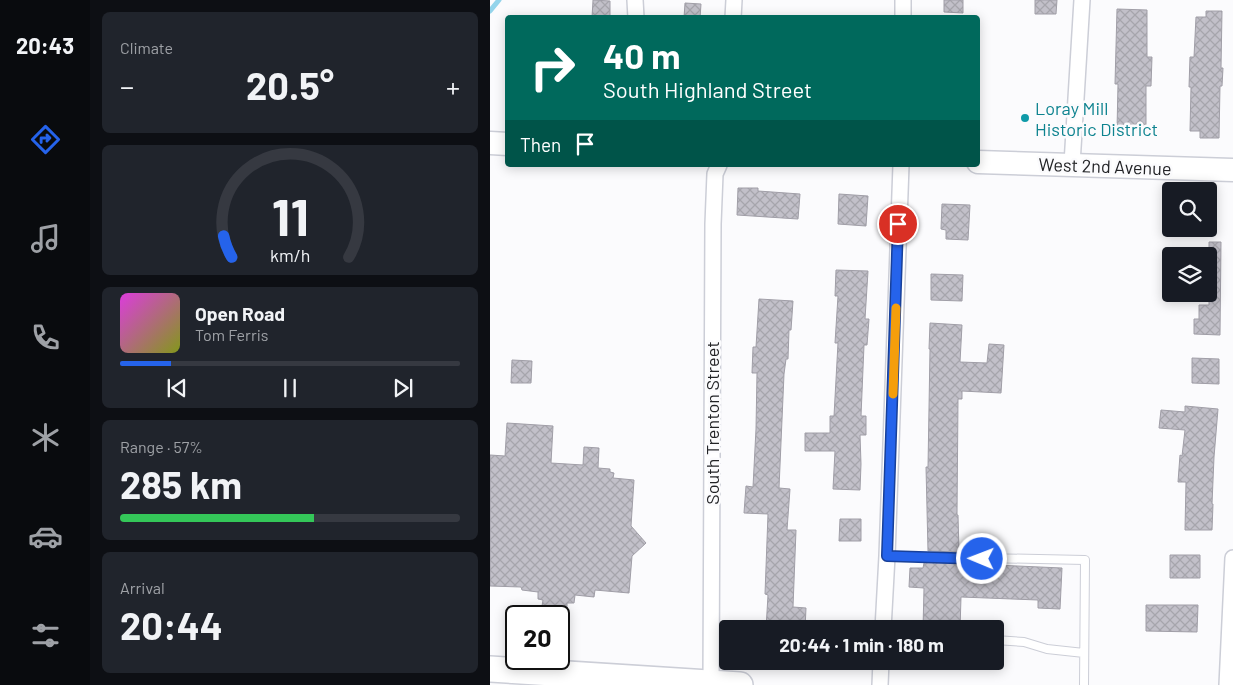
<!DOCTYPE html>
<html lang="en">
<head>
<meta charset="utf-8">
<style>
  :root { --surface:#171b24; --page:#20242c; --text:#f1f3f6; --muted:#9ea1a6; --line:#363941; --accent:#2563eb }
  body { margin:0; font-family:Barlow,sans-serif; background:var(--page); color:var(--text); height:100vh; display:flex; flex-direction:column; font-size:19px; white-space:nowrap }
  * { box-sizing:border-box; margin:0 }
  p { font-size:16px; color:var(--muted) }
  .icon { flex:none; width:28px; height:28px; fill:none; stroke:currentColor; stroke-width:2; stroke-linecap:round; stroke-linejoin:round }
  .map { position:relative; flex:1; overflow:hidden }
  .panel { display:flex; flex-direction:column; gap:12px; padding:12px; background:#0d0f14; width:400px }
  .panel>* { flex:none }
  .top-card { position:absolute; left:15px; top:15px; width:475px; height:152px; border-radius:5px; box-shadow:0 2px 12px #0003; background:#00695c; color:#fff; overflow:hidden }
  .fabs { position:absolute; left:672px; top:182px; display:grid; gap:10px }
  .fabs a { display:grid; place-items:center; width:55px; height:55px; border-radius:5px; background:var(--surface); box-shadow:0 2px 12px #0003; font-size:25px }
  .speed { position:absolute; left:15px; top:605px; display:flex; gap:10px; font-size:25px; font-weight:700; text-align:center }
  .speed>* { display:grid; place-content:center; width:65px; height:65px; border-radius:50%; background:var(--surface); box-shadow:0 2px 12px #0003; line-height:1 }
  .speed .limit { border:2px solid #111; border-radius:8px; background:#fff; color:#111 }
  .pin { position:absolute; display:grid; place-items:center; width:42px; height:42px; color:#fff; margin:-21px; border:2px solid #fff; border-radius:50%; box-shadow:0 1px 5px #0007 }
  .me { position:absolute; width:55px; margin:-28px; rotate:271deg; stroke-linejoin:round; filter:drop-shadow(0 0 4px #0008) }
  .turn { display:flex; align-items:center; gap:18px; height:105px; padding:0 15px; font-size:22px }
  .turn .icon { width:65px; height:65px; stroke-width:2.5 }
  .turn b { display:block; font-size:35px; line-height:42px }
  .then { display:flex; align-items:center; height:48px; padding:0 15px; background:#0003; gap:10px; font-size:19px }
  .big { font-size:38px; font-weight:700; line-height:1.1 }
  .panel .tile { flex:1; display:flex; flex-direction:column; justify-content:center; gap:8px; min-width:0; padding:0 18px; border-radius:8px; background:var(--page) }
  .panel .dial { align-items:center; gap:0 }
  .dial svg { height:130px; overflow:visible; fill:none; stroke:var(--line); stroke-width:7; stroke-linecap:round; text-anchor:middle }
  .dial text { fill:var(--text); stroke:none }
  .song { display:flex; align-items:center; gap:15px }
  .cover { width:60px; height:60px; border-radius:8px; background:linear-gradient(135deg,hsl(300 70% 55%),hsl(70 70% 35%)) }
  .played { height:5px; border-radius:2px; background:linear-gradient(90deg,var(--accent) 15%,var(--line) 15%) }
  .keys { display:flex; justify-content:space-around; direction:ltr }
  .heat { display:flex; justify-content:space-between; align-items:center; font-size:28px; direction:ltr }
  .charge { height:8px; border-radius:4px; background:linear-gradient(90deg,#34c759 57%,var(--line) 0) }
  .trip { position:absolute; left:229px; top:620px; width:285px; height:50px; border-radius:5px; background:var(--surface); box-shadow:0 2px 12px #0003; font-weight:700; line-height:50px; text-align:center }
  main { display:flex; flex:1; min-height:0 }
  .dock { display:flex; flex-direction:column; width:90px; justify-content:space-around; align-items:center; background:#090b0e; color:var(--muted) }
  .dock .icon { width:35px; height:35px }
  .dock .active { color:var(--accent) }
  .dock b { font-size:22px; color:var(--text) }
  .map>svg:first-child { display:block }
  .lines { fill:none; stroke-linecap:round; stroke-linejoin:round }
  .stream { stroke:#94d4eb; stroke-width:5 }
  .building { fill:url(#building-cross-hatch); stroke:#a09ea7 }
  .lane-casing { stroke:#ccced7; stroke-width:10 }
  .street-casing { stroke:#ccced7; stroke-width:18 }
  .secondary-casing { stroke:#ccced7; stroke-width:25 }
  .primary-casing { stroke:#ccced7; stroke-width:28 }
  .lane { stroke:#fff; stroke-width:8 }
  .street { stroke:#fff; stroke-width:15 }
  .secondary { stroke:#fff; stroke-width:22 }
  .primary { stroke:#fff; stroke-width:25 }
  .route-casing { stroke:#184099; stroke-width:12 }
  .route { stroke:#2563eb; stroke-width:9 }
  .slow { stroke:#f59e0b; stroke-width:9 }
  .culture-dot { fill:#0f9aa8; stroke:#fbfbfd; stroke-width:2 }
  .labels { text-anchor:middle; dominant-baseline:central; stroke-width:5; stroke-linejoin:round; paint-order:stroke }
  .culture-label { font-size:18px; fill:#0d838f; stroke:#fbfbfd; text-anchor:start }
  .street-label { font-size:18px; fill:#222326; stroke:#fbfbfd }
</style>
</head>
<body>
<main>
<nav class="dock">
<b>20:43</b>
<svg class="icon active" aria-label="directions" viewBox="0 0 24 24"><path d="M12 3l9 9-9 9-9-9zM9 14v-3h6M13 9l2 2-2 2"/></svg>
<svg class="icon" aria-label="music" viewBox="0 0 24 24"><path d="M9 18V5l10-2v13"/><circle cx="6" cy="18" r="3"/><circle cx="16" cy="16" r="3"/></svg>
<svg class="icon" aria-label="phone" viewBox="0 0 24 24"><path d="M5 4h4l2 5-3 2q2 4 5 5l2-3 5 2v4C11 20 4 13 5 4z"/></svg>
<svg class="icon" aria-label="climate" viewBox="0 0 24 24"><path d="M12 3v18M4 7l16 10M4 17L20 7"/></svg>
<svg class="icon" aria-label="car" viewBox="0 0 24 24"><path d="M5 17H2v-5l4-1 3-4h7l3 4 3 1v5h-3M9 17h6M6 11h13"/><circle cx="7" cy="17" r="2"/><circle cx="17" cy="17" r="2"/></svg>
<svg class="icon" aria-label="filters" viewBox="0 0 24 24"><path d="M4 7h16M4 17h16"/><circle cx="9" cy="7" r="2"/><circle cx="15" cy="17" r="2"/></svg>
</nav>
<section class="panel">
<div class="tile"><p>Climate</p>
<div class="heat"><a>−</a><b class="big">20.5°</b><a>+</a></div>
</div>
<div class="tile dial"><svg viewBox="0 0 100 80">
<path d="M14 69A42 42 0 1 1 86 69"/>
<path d="M14 69A42 42 0 0 1 9 56" stroke="#2563eb"/>
<text x="50" y="56" font-size="32" font-weight="700">11</text>
<text x="50" y="72" font-size="11">km/h</text>
</svg></div>
<div class="tile">
<div class="song"><i class="cover"></i><div><b>Open Road</b><p>Tom Ferris</p></div></div>
<div class="played"></div>
<div class="keys"><svg class="icon" aria-label="previous" viewBox="0 0 24 24"><path d="M18 5L8 12l10 7zM5 5v14"/></svg><svg class="icon" aria-label="pause" viewBox="0 0 24 24"><path d="M8 5v14M16 5v14"/></svg><svg class="icon" aria-label="next" viewBox="0 0 24 24"><path d="M6 5l10 7-10 7zM19 5v14"/></svg></div>
</div>
<div class="tile"><p>Range · 57%</p><b class="big">285 km</b><div class="charge"></div></div>
<div class="tile"><p>Arrival</p><b class="big">20:44</b></div>
</section>
<div class="map">
<svg width="743" height="685" viewBox="0 0 743 685">
  <defs>
    <pattern id="building-cross-hatch" width="8" height="8" patternUnits="userSpaceOnUse" patternTransform="scale(1.25)"><rect width="8" height="8" fill="#c2c0c9"/><path d="M0 0l8 8M0 8l8-8" fill="none" stroke="#a6a5ac"/></pattern>
  </defs>
  <rect width="100%" height="100%" fill="#fbfbfd"/>
  <g class="lines">
    <path class="stream" d="M0 11 9 0"/>
  </g>
  <path class="building" d="M103 0 120 1V18H102Z
    M454 0H473V13L454 12Z
    M545 0H567L566 14H545Z
    M195 3 211 4 210 18H194Z
    M627 9 657 10V57H662L661 86H656V130H627L628 84H625Z
    M716 11H732L731 68H733L732 86H730L729 138H710V131H700L701 87H699L700 57H704L706 17H716Z
    M248 188H268V191L310 194 308 219 247 215Z
    M349 194 378 196 376 226 348 224Z
    M452 204 480 205 478 240 456 239V230L451 229Z
    M719 242H731L730 335 704 334V319H709V305H719Z
    M346 270 378 271 375 319H379L377 345H374L371 416H376V435H370L371 464 370 490 343 489 345 451H315V433H340V416H344L348 343H345L348 296H345Z
    M441 274 473 275 472 301 441 300Z
    M269 299 303 301 301 330H299L298 359H296L294 374 289 488 300 489 297 530H306L303 607 316 608 315 629H276L278 595 275 594 278 514 254 513 256 486 263 487 266 429 267 373H262L263 347H266Z
    M440 323 472 325 470 362 497 363 499 344 514 345 511 393 472 391V399H468L467 515H468L469 552 438 551 436 467H438L440 349H439Z
    M702 358 729 359V384L702 383Z
    M22 360 42 361 41 383H21Z
    M695 406 728 409 724 457 722 504H723L722 530H695L696 482H688L690 455 692 456 695 430 669 428 671 410 695 412Z
    M17 423 63 426 61 463 93 465 94 447 109 448 108 468 120 469V472L124 473 123 478 144 480 141 526 156 543 142 556 139 593 105 590 104 597 85 595 84 603H77V608L52 606 53 600 48 599V592L32 590 31 587 0 586V455L15 456Z
    M350 519H371V541H349Z
    M680 555H710V578H680Z
    M438 562 572 568 570 609 548 608V600L471 597 470 629H433L434 588 419 587 420 568H433L434 563Z
    M656 605H708L707 632 656 631Z"/>
  <g class="lines">
    <g class="lane-casing">
      <path id="lane" d="M397 556 595 560 594 685
        M505 640 534 642 557 649 594 653"/>
    </g>
    <g class="street-casing">
      <path id="street" d="M145 0 146 18
        M243 18 244 0
        M413 18V0
        M582 164 592 0
        M393 629 397 556 411 165
        M221 683 223 224 225 174 229 165
        M390 685 391 661
        M737 685 743 558"/>
    </g>
    <g class="secondary-casing">
      <path id="secondary" d="M0 143 18 144
        M488 162 743 170"/>
    </g>
    <g class="primary-casing">
      <path id="primary" d="M0 669 250 685"/>
    </g>
    <use href="#lane" class="lane"/>
    <use href="#street" class="street"/>
    <use href="#secondary" class="secondary"/>
    <use href="#primary" class="primary"/>
  </g>
  <g class="lines">
    <g class="route-casing">
      <path id="route" d="M408 224 397 556 492 559"/>
    </g>
    <use href="#route" class="route"/>
    <path class="slow" d="M403 394 406 308"/>
  </g>
  <circle class="culture-dot" cx="535" cy="118" r="5"/>
  <g class="labels">
    <g class="culture-label">
      <text x="545" y="108">Loray Mill<tspan x="545" dy="21">Historic District</tspan></text>
    </g>
    <g class="street-label">
      <text transform="translate(615 166) rotate(2)">West 2nd Avenue</text>
      <text transform="translate(222 423) rotate(-90)">South Trenton Street</text>
    </g>
  </g>
</svg>
<div class="fabs">
<a><svg class="icon" aria-label="search" viewBox="0 0 24 24"><circle cx="10" cy="10" r="6"/><path d="M15 15l6 6"/></svg></a>
<a><svg class="icon" aria-label="layers" viewBox="0 0 24 24"><path d="M12 4l9 5-9 5-9-5zM3 14l9 5 9-5"/></svg></a>
</div>
<div class="speed"><div class="limit">20</div></div>
<div class="pin" style="left:408px;top:224px;background:#d93025"><svg class="icon" aria-label="arrive" viewBox="0 0 24 24"><path d="M6 21V4h12l-3 4 3 4H6"/></svg></div>
<svg class="me" style="left:492px;top:559px" viewBox="-20 -20 40 40"><circle r="17" fill="#2563eb" stroke="#fff" stroke-width="3"/><path d="M0-11L8 9 0 5-8 9z" fill="#fff"/></svg>
<div class="trip">20:44 · 1 min · 180 m</div>
<div class="top-card">
<div class="turn"><svg class="icon" aria-label="right" viewBox="0 0 24 24"><path d="M7 20v-9h11M14 6l5 5-5 5"/></svg><div><b>40 m</b>South Highland Street</div></div>
<div class="then">Then<svg class="icon" aria-label="arrive" viewBox="0 0 24 24"><path d="M6 21V4h12l-3 4 3 4H6"/></svg></div>
</div>
</div>
</main>
</body>
</html>
